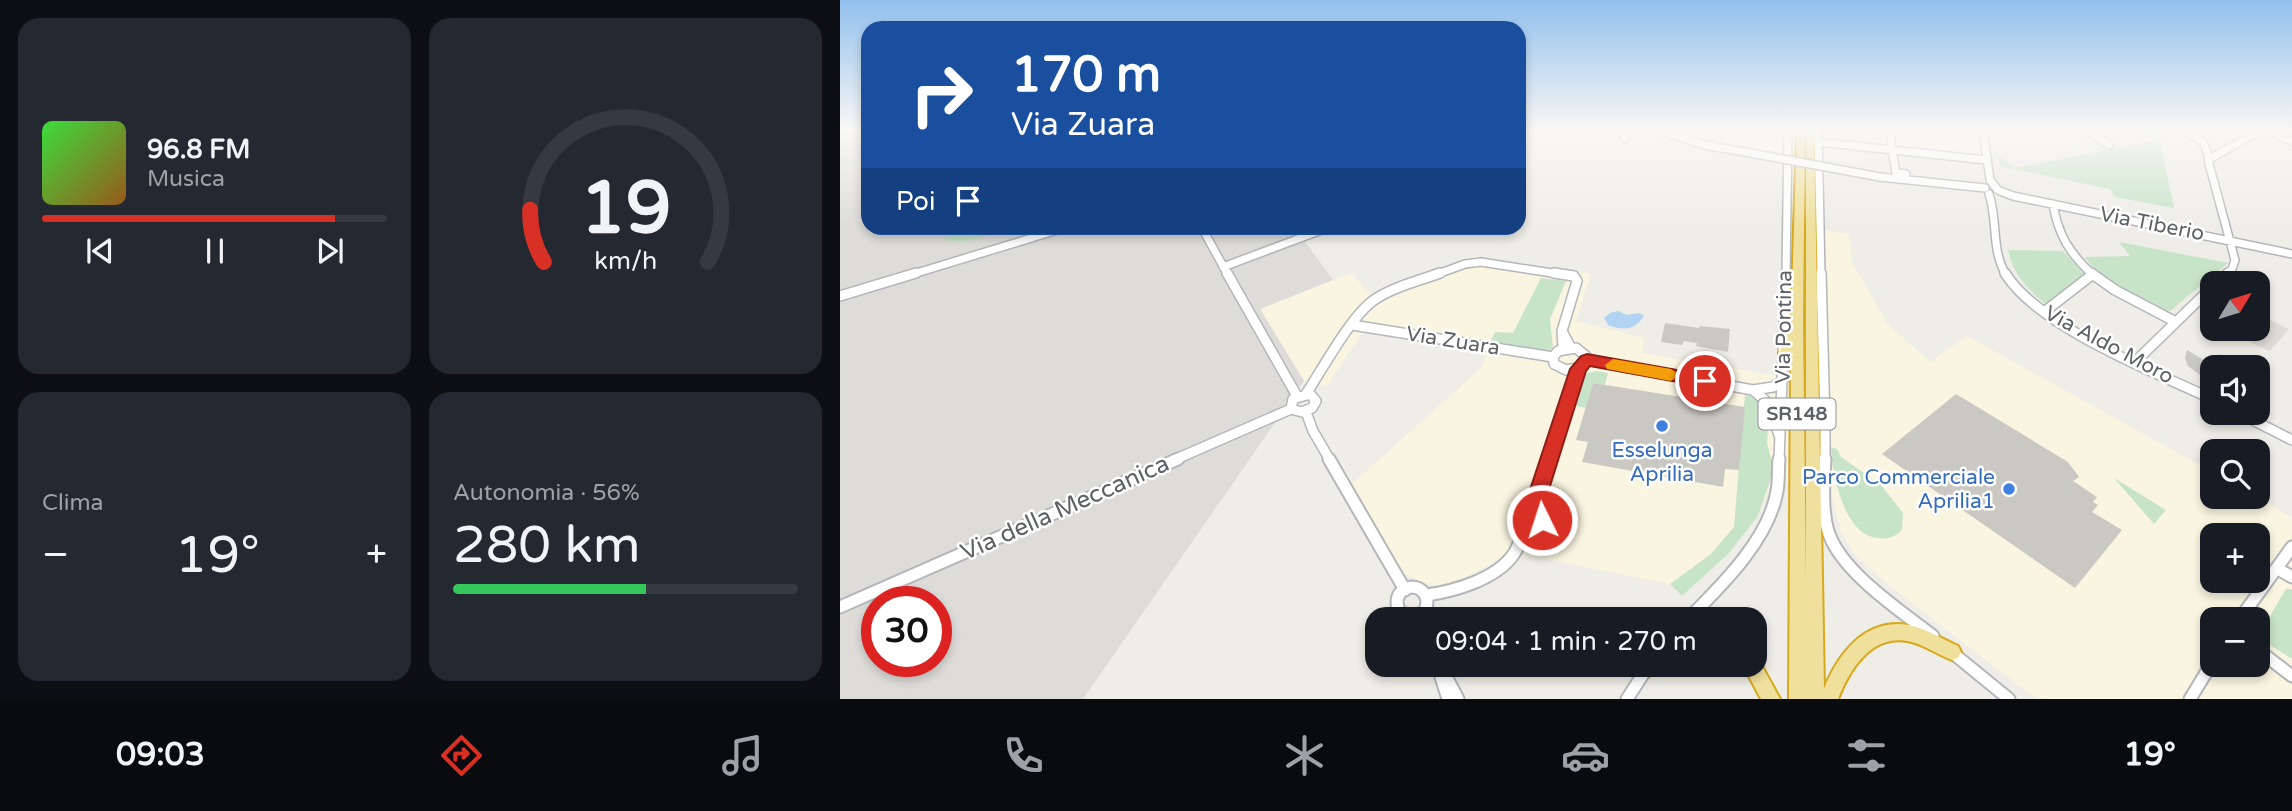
<!DOCTYPE html>
<html lang="it">
<head>
<meta charset="utf-8">
<style>
  :root { --surface:#171b24; --page:#242831; --text:#f1f3f6; --muted:#9ea1a6; --line:#363941; --accent:#d93025 }
  body { margin:0; font-family:"Varela Round",sans-serif; background:var(--page); color:var(--text); height:100vh; display:flex; flex-direction:column; font-size:26px; white-space:nowrap }
  * { box-sizing:border-box; margin:0 }
  p { font-size:23px; color:var(--muted) }
  .icon { flex:none; width:38px; height:38px; fill:none; stroke:currentColor; stroke-width:2; stroke-linecap:round; stroke-linejoin:round }
  .map { position:relative; flex:1; overflow:hidden }
  .side { display:flex; flex-direction:column; gap:18px; padding:18px; background:#0d0f14; width:840px }
  .side>* { flex:none }
  .top-card { position:absolute; left:21px; top:21px; width:665px; height:214px; border-radius:21px; box-shadow:0 4px 10px #0003; background:#1a4fa0; color:#fff; overflow:hidden }
  .needle { width:46px; rotate:52deg }
  .fabs { position:absolute; left:1360px; top:271px; display:grid; gap:14px }
  .fabs a { display:grid; place-items:center; width:70px; height:70px; border-radius:14px; background:var(--surface); box-shadow:0 4px 10px #0003; font-size:35px }
  .speed { position:absolute; left:21px; top:586px; display:flex; gap:14px; font-size:35px; font-weight:700; text-align:center }
  .speed>* { display:grid; place-content:center; width:91px; height:91px; border-radius:50%; background:var(--surface); box-shadow:0 4px 10px #0003; line-height:1 }
  .speed .limit { border:10px solid #d22; background:#fff; color:#111 }
  .pin { position:absolute; display:grid; place-items:center; width:60px; height:60px; color:#fff; margin:-30px; border:4px solid #fff; border-radius:50%; box-shadow:0 2px 7px #0007 }
  .me { position:absolute; width:77px; margin:-38px; rotate:356deg; stroke-linejoin:round; filter:drop-shadow(0 0 5px #0008) }
  .turn { display:flex; align-items:center; gap:24px; height:147px; padding:0 35px; font-size:32px }
  .turn .icon { width:91px; height:91px; stroke-width:2.5 }
  .turn b { display:block; font-size:49px; line-height:60px }
  .then { display:flex; align-items:center; height:66px; padding:0 35px; background:#0003; gap:14px; font-size:26px }
  .big { font-size:52px; font-weight:600; line-height:1.1 }
  .side .tile { flex:1; display:flex; flex-direction:column; justify-content:center; gap:10px; min-width:0; padding:0 24px; border-radius:21px; background:var(--page) }
  .side .dial { align-items:center; gap:0 }
  .dial svg { height:182px; overflow:visible; fill:none; stroke:var(--line); stroke-width:7; stroke-linecap:round; text-anchor:middle }
  .dial text { fill:var(--text); stroke:none }
  .song { display:flex; align-items:center; gap:21px }
  .cover { width:84px; height:84px; border-radius:10px; background:linear-gradient(135deg,hsl(120 70% 55%),hsl(30 70% 35%)) }
  .played { height:7px; border-radius:4px; background:linear-gradient(90deg,var(--accent) 85%,var(--line) 85%) }
  .keys { display:flex; justify-content:space-around; direction:ltr }
  .heat { display:flex; justify-content:space-between; align-items:center; font-size:38px; direction:ltr }
  .charge { height:10px; border-radius:5px; background:linear-gradient(90deg,#34c759 56%,var(--line) 0) }
  .side .tiles { flex:1; display:grid; gap:18px; grid-template-columns:repeat(2,1fr) }
  .trip { position:absolute; left:525px; top:607px; width:402px; height:70px; border-radius:21px; background:var(--surface); box-shadow:0 4px 10px #0003; font-weight:600; line-height:70px; text-align:center }
  .tab-bar { display:flex; height:112px; justify-content:space-around; align-items:center; background:#090b0e; color:var(--muted) }
  .tab-bar .icon { width:49px; height:49px }
  .tab-bar .selected { color:var(--accent) }
  .tab-bar b { font-size:32px; color:var(--text) }
  main { display:flex; flex:1; min-height:0 }
  .map>svg:first-child { display:block }
  .commercial { fill:#faf5e1; fill-rule:evenodd }
  .industrial { fill:#dedcd9; fill-rule:evenodd }
  .education { fill:#dedcd5 }
  .medical { fill:#f9e9e6 }
  .green { fill:#c7e3c8 }
  .water { fill:#b1d3f4 }
  .building { fill:#cac8c3 }
  .lines { fill:none; stroke-linecap:round; stroke-linejoin:round }
  .minor-far2-casing { stroke:#b4b6ba; stroke-width:10 }
  .minor-far1-casing { stroke:#b4b6ba; stroke-width:12 }
  .minor-casing { stroke:#b4b6ba; stroke-width:15 }
  .highway-casing { stroke:#d8a91d; stroke-width:4 }
  .minor-far2 { stroke:#fff; stroke-width:7 }
  .minor-far1 { stroke:#fff; stroke-width:9 }
  .minor { stroke:#fff; stroke-width:11 }
  .highway { fill:#f0e09d; fill-rule:evenodd }
  .minor-bridge-casing { stroke:#b4b6ba; stroke-width:10; stroke-linecap:butt }
  .minor-bridge { stroke:#fff; stroke-width:7 }
  .route { fill:#d93025; stroke:#8d1f18; stroke-width:2 }
  .slow { fill:#f59e0b }
  .shop-dot { fill:#3f7fe0; stroke:#fff; stroke-width:2.5 }
  .labels { text-anchor:middle; dominant-baseline:central; stroke-width:5; stroke-linejoin:round; paint-order:stroke }
  .shield { fill:#fff; stroke:#8e9093; stroke-width:2 }
  .shield-label { font-size:19px; font-weight:bold; fill:#5e6165 }
  .street-label { font-size:21px; fill:#5e6165; stroke:#fff }
  .shop-label { font-size:21px; fill:#366cbe; stroke:#fff }
  .near-street-label { font-size:24px; fill:#5e6165; stroke:#fff }
</style>
</head>
<body>
<main>
<section class="side">
<div class="tiles">
<div class="tile">
<div class="song"><i class="cover"></i><div><b>96.8 FM</b><p>Musica</p></div></div>
<div class="played"></div>
<div class="keys"><svg class="icon" aria-label="previous" viewBox="0 0 24 24"><path d="M18 5L8 12l10 7zM5 5v14"/></svg><svg class="icon" aria-label="pause" viewBox="0 0 24 24"><path d="M8 5v14M16 5v14"/></svg><svg class="icon" aria-label="next" viewBox="0 0 24 24"><path d="M6 5l10 7-10 7zM19 5v14"/></svg></div>
</div>
<div class="tile dial"><svg viewBox="0 0 100 80">
<path d="M14 69A42 42 0 1 1 86 69"/>
<path d="M14 69A42 42 0 0 1 8 46" stroke="#d93025"/>
<text x="50" y="56" font-size="32" font-weight="700">19</text>
<text x="50" y="72" font-size="11">km/h</text>
</svg></div>
<div class="tile"><p>Clima</p>
<div class="heat"><a>−</a><b class="big">19°</b><a>+</a></div>
</div>
<div class="tile"><p>Autonomia · 56%</p><b class="big">280 km</b><div class="charge"></div></div>
</div>
</section>
<div class="map">
<svg width="1452" height="699" viewBox="0 0 1452 699">
  <rect width="100%" height="100%" fill="#efede7"/>
  <path class="commercial" d="M891 130H983L985 169 920 151Z
    M1011 130H1139L1141 157 1045 147 1043 133Z
    M977 229 1009 234 1012 262 1047 323 1090 362 1127 336 1372 472V497H1416L1452 517V699H1203L1191 695 1050 586 1015 555 1001 532 990 489 933 479 918 516 889 553 842 596 829 584 690 556 664 557 622 579 597 586 579 582 560 570 512 484 641 368 645 360 643 353 522 333 487 386 464 381 420 309 511 273 530 294 634 256 751 274 736 321 804 338 802 353 975 382ZM1372 536H1418V581H1372ZM1372 620H1418V665H1372Z"/>
  <path class="industrial" d="M0 130H28V228H495L464 240 493 280 420 309 464 381 243 699H0ZM37 602H96V662H37Z"/>
  <path class="education" d="M1418 314 1449 329 1430 351 1383 329H1418Z"/>
  <path class="medical" d="M1251 130H1337L1342 133 1277 147Z"/>
  <path class="green" d="M1320 140 1334 208 1275 197 1270 189 1160 166 1158 156 1175 168Z
    M110 228H155C145 241 121 242 106 241L103 229Z
    M1279 242 1388 263 1330 311C1305 308 1259 279 1245 257L1290 256Z
    M1168 250 1223 251 1244 274 1206 304C1186 288 1174 275 1168 250Z
    M701 278 726 281 710 319 713 348 709 351 649 344 655 332 673 333Z
    M756 371 768 373 765 385 753 383 746 408 736 406 745 374Z
    M905 395 917 397 929 411 927 443 934 470 918 516 889 553 842 596 830 584 871 554 894 527Z
    M991 447 997 449 1001 457 1041 485 1063 513 1062 530C1054 537 1048 540 1037 538 1004 534 992 475 991 447Z
    M1274 478 1326 510 1314 524Z
    M1446 589H1452V659L1427 643 1420 633Z"/>
  <path class="water" d="M778 311 787 315 800 313 804 316C795 330 783 331 768 325L764 318 770 313Z"/>
  <path class="building" d="M825 323 859 328 860 326 890 329 888 352 856 346 857 343 844 341 842 345 821 342Z
    M1347 350 1372 365V384L1348 366 1345 358Z
    M1379 354 1392 358 1412 368H1381Z
    M753 383 905 407 899 470 885 469 883 487 742 462 748 442 736 440Z
    M1116 394 1228 462 1239 477 1233 481 1257 497 1253 502 1258 505 1252 512 1282 530 1235 588 1042 454Z"/>
  <g class="lines">
    <g class="minor-far2-casing">
      <path id="minor-far2" d="M818 130 864 145 916 154
        M978 130 981 275
        M1051 130V150
        M1143 130 1150 180 1157 189
        M1246 130 1269 145
        M1343 130 1363 142 1369 157
        M1429 130 1452 142
        M785 139 788 130
        M978 142 1146 160
        M1052 150 1056 173 1066 174
        M1040 177 1145 188
        M1160 191 1173 196 1452 254
        M1149 194C1158 221 1151 250 1166 275
        M1213 204C1218 235 1230 254 1253 275
        M362 228 388 275
        M383 267 487 228
        M70 275 224 228
        M595 275 625 264 641 262 725 275
        M946 275 948 130
        M1386 275 1392 269 1395 260 1368 160 1421 130"/>
    </g>
    <g class="minor-far1-casing">
      <path id="minor-far1" d="M387 273 457 396
        M714 273 734 276 737 281 722 331
        M981 273 985 421
        M1165 273C1198 327 1315 372 1372 399
        M1251 273 1275 290 1334 321
        M1376 284 1388 273
        M0 296 76 273
        M1204 312 1253 274
        M512 325 713 357
        M736 348 746 356 743 367 726 370 714 364 713 357 718 351Z
        M723 349 722 331 731 348
        M747 360 913 390
        M1296 361 1372 287
        M466 394C482 370 511 316 534 300 553 287 578 281 600 273
        M470 394 476 401 472 408 462 412 451 409 453 399Z
        M466 412 473 431 490 460
        M1399 413 1452 440
        M981 414 985 426V460
        M939 435 928 403 913 390 933 387 943 380
        M334 460 451 409
        M709 460 734 382
        M939 460 946 273"/>
    </g>
    <g class="minor-casing">
      <path id="minor" d="M489 459 565 590
        M985 459C984 482 981 511 989 534 1003 573 1061 611 1093 636
        M681 515a11 11 0 1 1 22 0a11 11 0 1 1-22 0Z
        M695 505 710 459
        M1438 569 1452 577
        M557 602a15 15 0 1 1 30 0a15 15 0 1 1-30 0Z
        M587 595C615 591 656 579 673 555 680 546 682 534 685 523
        M0 607 338 459
        M847 620C880 587 929 540 937 491 939 481 938 469 939 459
        M1399 620 1452 547
        M1372 626 1370 620 1375 615 1393 620
        M1109 650 1169 699
        M1418 650 1452 676
        M600 665 618 699
        M601 677 608 699
        M787 699 809 665
        M1350 699 1372 663"/>
    </g>
    <g class="highway-casing">
      <path id="highway" d="M957 130H965L963 320 966 586V130H974L984 689C998 654 1025 618 1068 625 1085 628 1102 639 1118 646L1121 652 1118 658 1112 660C1099 655 1086 646 1072 642 1033 632 1010 668 998 699H949L951 354 945 358 939 354 947 330 951 327Z
        M915 658 918 659 940 699H921L903 665H915Z
        M799 665H819L813 674 807 677 801 674 798 668Z"/>
    </g>
    <use href="#minor-far2" class="minor-far2"/>
    <use href="#minor-far1" class="minor-far1"/>
    <use href="#minor" class="minor"/>
    <use href="#highway" class="highway"/>
    <g class="minor-bridge-casing">
      <path id="minor-bridge" d="M916 154 1040 177"/>
    </g>
    <use href="#minor-bridge" class="minor-bridge"/>
  </g>
  <linearGradient id="sky" x2="0" y2="1"><stop stop-color="#92c0ed"/><stop offset="0.57" stop-color="#f8f7f4"/><stop offset="1" stop-color="#f8f7f4" stop-opacity="0"/></linearGradient>
  <rect width="1452" height="228" fill="url(#sky)"/>
  <path class="route" d="M747 354 865 375 874 381 865 387 750 366 746 371 705 502 713 511 709 525 702 528 695 525 693 514 685 505 730 369 741 356Z"/>
  <path class="slow" d="M773 359 831 369 839 375 831 381 767 369 765 365Z"/>
  <g class="shop-dot">
    <circle cx="822" cy="426" r="7"/>
    <circle cx="1169" cy="489" r="7"/>
  </g>
  <g class="labels">
    <rect class="shield" x="918.5" y="398.5" width="77" height="31" rx="5"/>
    <g class="shield-label">
      <text x="957" y="414">SR148</text>
    </g>
    <g class="street-label">
      <text transform="translate(1312 224) rotate(11)">Via Tiberio</text>
      <text transform="translate(944 327) rotate(-89)">Via Pontina</text>
      <text transform="translate(613 341) rotate(9)">Via Zuara</text>
      <text transform="translate(1269 345) rotate(28)">Via Aldo Moro</text>
    </g>
    <g class="shop-label">
      <text x="822" y="450">Esselunga<tspan x="822" dy="24">Aprilia</tspan></text>
      <text x="1155" y="477" text-anchor="end">Parco Commerciale<tspan x="1155" dy="24">Aprilia1</tspan></text>
    </g>
    <g class="near-street-label">
      <text transform="translate(225 508) rotate(-24)">Via della Meccanica</text>
    </g>
  </g>
</svg>
<div class="fabs">
<a><svg class="needle" viewBox="-14 -14 28 28"><path d="M0-13l5 13h-10z" fill="#e53935"/><path d="M0 13l5-13h-10z" fill="#9ea1a6"/></svg></a>
<a><svg class="icon" aria-label="sound" viewBox="0 0 24 24"><path d="M4 9h4l5-4v14l-5-4H4zM17 9q2 3 0 6"/></svg></a>
<a><svg class="icon" aria-label="search" viewBox="0 0 24 24"><circle cx="10" cy="10" r="6"/><path d="M15 15l6 6"/></svg></a>
<a>+</a>
<a>−</a>
</div>
<div class="speed"><div class="limit">30</div></div>
<div class="pin" style="left:865px;top:381px;background:#d93025"><svg class="icon" aria-label="arrive" viewBox="0 0 24 24"><path d="M6 21V4h12l-3 4 3 4H6"/></svg></div>
<svg class="me" style="left:702px;top:520px" viewBox="-20 -20 40 40"><circle r="17" fill="#d93025" stroke="#fff" stroke-width="3"/><path d="M0-11L8 9 0 5-8 9z" fill="#fff"/></svg>
<div class="trip">09:04 · 1 min · 270 m</div>
<div class="top-card">
<div class="turn"><svg class="icon" aria-label="right" viewBox="0 0 24 24"><path d="M7 20v-9h11M14 6l5 5-5 5"/></svg><div><b>170 m</b>Via Zuara</div></div>
<div class="then">Poi<svg class="icon" aria-label="arrive" viewBox="0 0 24 24"><path d="M6 21V4h12l-3 4 3 4H6"/></svg></div>
</div>
</div>
</main>
<nav class="tab-bar">
<b>09:03</b>
<svg class="icon selected" aria-label="directions" viewBox="0 0 24 24"><path d="M12 3l9 9-9 9-9-9zM9 14v-3h6M13 9l2 2-2 2"/></svg>
<svg class="icon" aria-label="music" viewBox="0 0 24 24"><path d="M9 18V5l10-2v13"/><circle cx="6" cy="18" r="3"/><circle cx="16" cy="16" r="3"/></svg>
<svg class="icon" aria-label="phone" viewBox="0 0 24 24"><path d="M5 4h4l2 5-3 2q2 4 5 5l2-3 5 2v4C11 20 4 13 5 4z"/></svg>
<svg class="icon" aria-label="climate" viewBox="0 0 24 24"><path d="M12 3v18M4 7l16 10M4 17L20 7"/></svg>
<svg class="icon" aria-label="car" viewBox="0 0 24 24"><path d="M5 17H2v-5l4-1 3-4h7l3 4 3 1v5h-3M9 17h6M6 11h13"/><circle cx="7" cy="17" r="2"/><circle cx="17" cy="17" r="2"/></svg>
<svg class="icon" aria-label="filters" viewBox="0 0 24 24"><path d="M4 7h16M4 17h16"/><circle cx="9" cy="7" r="2"/><circle cx="15" cy="17" r="2"/></svg>
<b>19°</b>
</nav>
</body>
</html>
